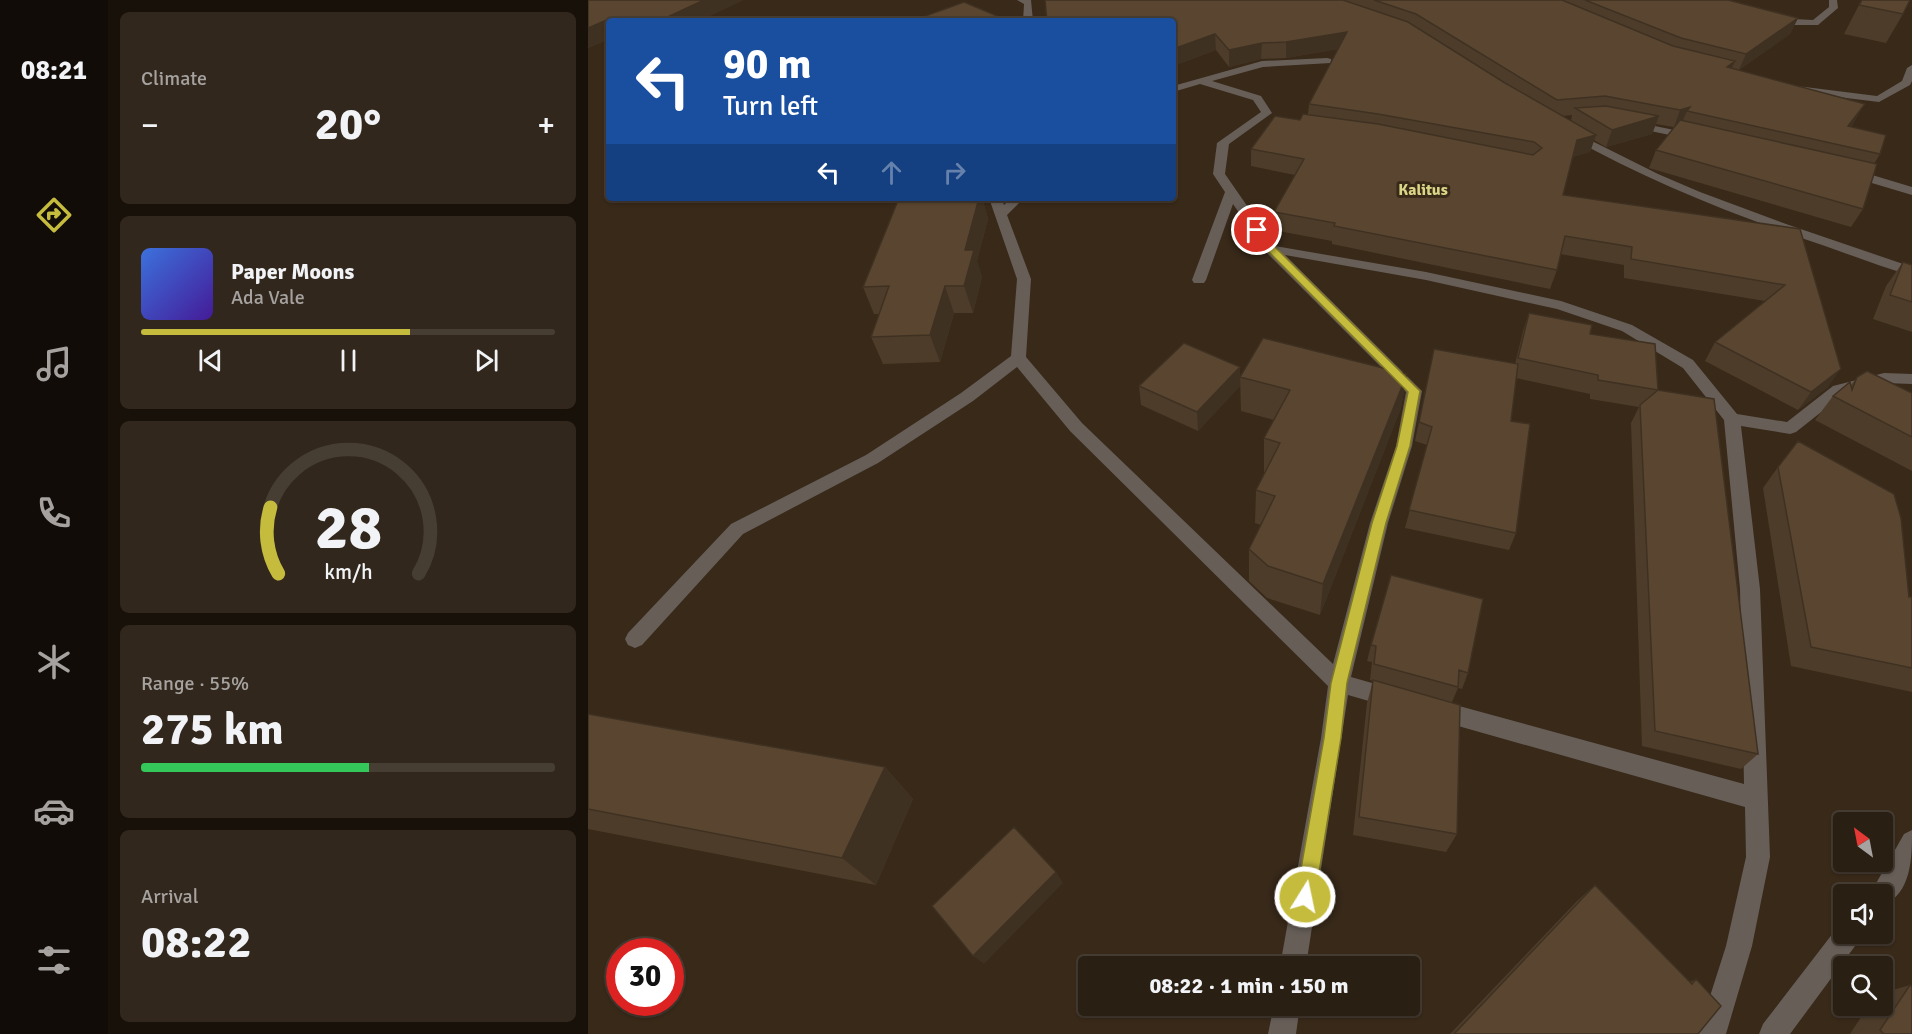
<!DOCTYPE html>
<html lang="en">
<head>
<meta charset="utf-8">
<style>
  :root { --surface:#2a1f13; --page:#32271c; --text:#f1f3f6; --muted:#a5a2a0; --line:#463d33; --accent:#c5bc3d }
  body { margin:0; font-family:Signika,sans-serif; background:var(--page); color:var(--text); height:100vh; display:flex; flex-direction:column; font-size:22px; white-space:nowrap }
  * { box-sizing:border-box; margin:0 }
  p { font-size:20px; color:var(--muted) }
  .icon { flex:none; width:33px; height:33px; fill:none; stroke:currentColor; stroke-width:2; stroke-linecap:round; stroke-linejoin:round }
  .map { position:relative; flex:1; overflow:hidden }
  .details { display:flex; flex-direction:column; gap:12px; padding:12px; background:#17110a; width:480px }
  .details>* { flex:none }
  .top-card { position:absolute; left:18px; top:18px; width:570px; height:183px; border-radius:6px; box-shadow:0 2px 4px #0004,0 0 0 2px var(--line); background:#1a4fa0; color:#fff; overflow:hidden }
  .needle { width:39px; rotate:328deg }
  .fabs { position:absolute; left:1245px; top:812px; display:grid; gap:12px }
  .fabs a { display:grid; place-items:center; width:60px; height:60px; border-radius:6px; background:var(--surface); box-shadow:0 2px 4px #0004,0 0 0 2px var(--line); font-size:30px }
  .speed { position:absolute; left:18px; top:938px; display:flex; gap:12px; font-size:30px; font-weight:700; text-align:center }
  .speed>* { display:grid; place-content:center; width:78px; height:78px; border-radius:50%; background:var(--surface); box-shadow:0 2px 4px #0004,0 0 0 2px var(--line); line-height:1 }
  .speed .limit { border:9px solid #d22; background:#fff; color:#111 }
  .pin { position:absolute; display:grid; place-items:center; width:51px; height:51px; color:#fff; margin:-26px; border:3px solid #fff; border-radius:50%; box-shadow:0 2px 6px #0007 }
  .me { position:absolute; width:66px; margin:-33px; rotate:10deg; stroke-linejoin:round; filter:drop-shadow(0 0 4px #0008) }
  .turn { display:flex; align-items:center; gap:21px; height:126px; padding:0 18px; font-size:27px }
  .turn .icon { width:78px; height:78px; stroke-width:2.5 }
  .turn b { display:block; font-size:42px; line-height:51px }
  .lanes { display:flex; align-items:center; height:57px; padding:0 18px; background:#0003; justify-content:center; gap:30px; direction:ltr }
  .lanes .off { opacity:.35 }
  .big { font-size:45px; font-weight:700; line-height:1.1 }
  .details .card { flex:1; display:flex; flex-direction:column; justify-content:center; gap:9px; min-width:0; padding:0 21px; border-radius:9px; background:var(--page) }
  .details .dial { align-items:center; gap:0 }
  .dial svg { height:156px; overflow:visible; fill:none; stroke:var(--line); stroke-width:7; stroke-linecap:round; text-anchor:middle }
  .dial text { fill:var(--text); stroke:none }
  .song { display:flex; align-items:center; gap:18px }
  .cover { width:72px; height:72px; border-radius:9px; background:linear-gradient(135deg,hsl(220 70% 55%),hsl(260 70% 35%)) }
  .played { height:6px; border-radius:3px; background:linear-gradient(90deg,var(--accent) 65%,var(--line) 65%) }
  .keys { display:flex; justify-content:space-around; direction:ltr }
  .heat { display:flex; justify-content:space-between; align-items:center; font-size:33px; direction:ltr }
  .charge { height:9px; border-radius:4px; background:linear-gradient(90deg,#34c759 55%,var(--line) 0) }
  .trip { position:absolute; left:490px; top:956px; width:342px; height:60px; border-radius:6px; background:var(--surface); box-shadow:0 2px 4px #0004,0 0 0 2px var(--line); font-weight:700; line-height:60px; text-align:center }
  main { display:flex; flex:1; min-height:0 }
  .tab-bar { display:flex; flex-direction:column; width:108px; justify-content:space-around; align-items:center; background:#110c08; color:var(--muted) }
  .tab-bar .icon { width:42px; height:42px }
  .tab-bar .on { color:var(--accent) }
  .tab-bar b { font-size:27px; color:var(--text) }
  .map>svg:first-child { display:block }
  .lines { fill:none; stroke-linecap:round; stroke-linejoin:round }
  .minor { fill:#675e58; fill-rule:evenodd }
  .wall { fill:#4d3c29; fill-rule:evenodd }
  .shaded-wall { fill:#3f3122 }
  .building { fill:#5a4630; stroke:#3f3122; stroke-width:1.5 }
  .route { fill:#c5bc3d; stroke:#807a28; stroke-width:1.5 }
  .labels { text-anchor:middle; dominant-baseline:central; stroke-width:6; stroke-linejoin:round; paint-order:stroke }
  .far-neighbourhood-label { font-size:16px; font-weight:bold; fill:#dad687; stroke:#382919 }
</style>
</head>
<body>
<main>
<nav class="tab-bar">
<b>08:21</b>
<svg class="icon on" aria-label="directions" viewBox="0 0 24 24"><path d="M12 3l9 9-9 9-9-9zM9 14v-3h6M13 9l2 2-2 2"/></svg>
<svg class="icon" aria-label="music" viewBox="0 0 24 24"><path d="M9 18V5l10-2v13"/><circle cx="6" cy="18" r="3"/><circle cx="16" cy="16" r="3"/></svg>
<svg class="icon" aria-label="phone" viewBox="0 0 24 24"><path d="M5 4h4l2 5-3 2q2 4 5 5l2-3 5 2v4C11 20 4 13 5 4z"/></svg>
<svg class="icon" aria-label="climate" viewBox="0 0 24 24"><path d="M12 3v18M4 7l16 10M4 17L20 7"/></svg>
<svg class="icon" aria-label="car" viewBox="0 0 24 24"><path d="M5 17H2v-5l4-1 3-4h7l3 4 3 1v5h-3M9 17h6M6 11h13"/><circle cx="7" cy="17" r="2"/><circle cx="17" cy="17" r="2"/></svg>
<svg class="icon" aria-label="filters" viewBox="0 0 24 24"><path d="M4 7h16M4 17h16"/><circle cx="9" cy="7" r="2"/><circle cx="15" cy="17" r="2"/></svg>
</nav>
<section class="details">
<div class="card"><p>Climate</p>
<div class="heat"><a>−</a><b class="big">20°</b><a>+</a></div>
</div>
<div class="card">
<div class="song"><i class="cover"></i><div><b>Paper Moons</b><p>Ada Vale</p></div></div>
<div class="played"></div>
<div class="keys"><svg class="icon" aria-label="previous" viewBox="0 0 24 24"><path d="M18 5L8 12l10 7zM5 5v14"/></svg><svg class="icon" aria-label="pause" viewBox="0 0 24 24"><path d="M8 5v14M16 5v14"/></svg><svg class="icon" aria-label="next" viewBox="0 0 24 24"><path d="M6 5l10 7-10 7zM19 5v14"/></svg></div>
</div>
<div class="card dial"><svg viewBox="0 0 100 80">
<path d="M14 69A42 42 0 1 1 86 69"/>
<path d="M14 69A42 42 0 0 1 10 35" stroke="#c5bc3d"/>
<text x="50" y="56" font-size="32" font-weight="700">28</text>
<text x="50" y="72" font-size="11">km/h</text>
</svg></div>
<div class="card"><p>Range · 55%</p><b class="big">275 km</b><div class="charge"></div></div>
<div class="card"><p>Arrival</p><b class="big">08:22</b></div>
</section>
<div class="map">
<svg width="1324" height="1034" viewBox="0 0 1324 1034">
  <rect width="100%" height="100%" fill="#382919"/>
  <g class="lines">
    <path class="minor" d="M429 0H443L445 21H435L436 4Z
      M1241 0H1249L1250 8 1230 25H1205L1179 16 1184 13 1205 19 1225 20 1241 7Z
      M739 58 743 59V63L675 67 624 81 673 96 684 113 641 144 637 174 687 246 838 272 973 301 1044 325 1105 360 1149 414 1199 422 1245 386 1296 373 1324 374V384L1296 383 1256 394 1208 432 1202 434 1153 426 1172 589 1182 857 1164 946 1138 1034H1110L1138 946 1158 857 1157 807 849 720 841 717 838 710 841 703 849 700 1156 784 1152 589 1136 420 1095 368 1034 331 969 309 838 280 697 255 834 391 824 446 800 523 763 677 812 691 816 698 812 705 805 708 760 695 718 966H692L733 738 740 686 482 431 429 367 385 401 290 463 155 534 54 645 47 648 40 645 37 639 40 633 143 524 278 455 373 393 423 356 429 279 401 198H413L416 205 423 198H436L419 215 443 279 438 357 494 423 745 664 782 523 808 446 818 392 678 252 645 204 618 280 616 283H606L604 280 637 192 625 174 629 143 673 112 665 100 612 84 585 92V86L674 61Z
      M1324 65V81L1322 85 1291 102 1209 92 1204 89 1209 86 1289 96 1314 81 1319 68Z
      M1042 121 1106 134 1112 137 1106 140 1038 126 1036 124Z
      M984 131 1070 174 1112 192 1198 224 1324 267V275C1295 268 1266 256 1237 246 1148 216 1062 182 980 136V132Z
      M1261 168 1324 187V195L1257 175 1255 172Z
      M1324 830C1324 857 1324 894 1294 906V894H1282L1316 834Z
      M1256 923V933H1274L1270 942 1202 1034H1171L1175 1024 1252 924Z
      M686 1005H712L708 1034H680Z"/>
  </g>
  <path class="wall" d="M0 0 112 21H21V39L0 48Z
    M457 0H1140L1210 18 1202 34 1151 70 1277 104 1263 127 1292 154 1286 164 1275 209 1263 227 1061 168 1068 150 1086 127 1068 124 1064 134 1018 147 1006 140 1002 152 984 157 975 195 1212 229 1240 387 1210 410 1117 361 1127 342 1177 301 1036 278V265L972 254 969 270 962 289 744 244V241L685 230 686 212 707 175 663 166V149L720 114 721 104 750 49 698 58 673 59 641 67 628 50 585 66V21ZM984 115 983 121 974 116Z
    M1271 5 1315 14 1298 43 1256 34Z
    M311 198H394L400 219 389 261 394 277 385 313H366L352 362 295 364 283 337 291 314H286L275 287Z
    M1315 262 1324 265V332L1285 319 1298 286Z
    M941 313 1002 334 1070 390 1170 754 1153 769 1054 746 1043 423 1051 407 1002 399V394L928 378 923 421 928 533 921 550 817 528 839 445 827 441 842 368 927 364 935 331Z
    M652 367V386L610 431 553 405 551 386Z
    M819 374 813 408 732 615 679 598 661 581V549L673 525 667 523 668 490 677 472H676V438L686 420 653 411 652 377Z
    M1269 377 1324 393V471L1227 420 1245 396 1263 385Z
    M1190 467 1321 597H1324V692L1203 666 1175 488Z
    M783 645 880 673 874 689 870 688 864 702 869 834 858 852 765 835 779 703 785 681 782 680 784 662 779 661Z
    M0 714 297 767 325 799 288 885 0 829Z
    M1007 885 1102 982 1108 979 1110 1034H862L989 901Z
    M1322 985 1324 1034H1262L1281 1005H1294V993Z"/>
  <path class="shaded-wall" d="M116 0H156L112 21H71Z
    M46 17 48 21H37Z
    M23 18 24 21H21V39L0 48V28Z
    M1210 18 1202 34 1151 70 1158 54Z
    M759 32 758 48 698 58V42Z
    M627 34 628 50 585 66V49Z
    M674 43 673 59 641 67V50Z
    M1147 61 1140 78 1139 67Z
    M1277 104 1267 121 1250 144 1260 126Z
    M1102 107 1099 111 1093 125 1086 127 1092 110Z
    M1071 116 1064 134 1018 147 1024 130Z
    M1008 135 1002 152 983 158 989 140Z
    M391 198H394L400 219 389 261 394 277 385 313 376 286 377 250Z
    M357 286 366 313 352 362 342 335Z
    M652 367V386L610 431 609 412Z
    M1253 369 1240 387 1210 410 1223 392Z
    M819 374 813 408 732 615 735 584Z
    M297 767 325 799 288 885 254 858Z
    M468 872 475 883 396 964 385 956Z"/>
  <path class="building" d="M0 0H116L71 21H64L46 17 37 21 23 18 0 28Z
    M457 0H755L820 22 917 83 1008 135 989 140 975 195 1212 229 1253 369 1223 392 1127 342 1197 285 1043 259 1044 247 977 236 969 270 746 226 747 223 686 212 716 159 663 149 687 116 712 120 715 114 790 124 945 155 954 148 946 142 790 114 721 104 759 32 698 42 674 43 641 50 627 34 585 49V21H459Z
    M786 0H974L1085 46 1147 61 1139 67 1277 104 1260 126 1298 135 1292 154 1099 111 1102 107 1092 110 1017 96 969 100 828 14Z
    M997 0H1140L1210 18 1158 54 1093 38Z
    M1274 0H1322L1315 14 1271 5Z
    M376 2 421 21H334L329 19Z
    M1018 106 1071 116 1024 130 987 108Z
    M1092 120 1289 164 1275 209 1068 150Z
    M311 198H391L377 250H386L376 286H357L342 335 283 337 301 286 275 287Z
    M1315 262 1324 265V302L1302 295Z
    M941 313 1004 325 1002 334 1067 344 1070 390 1126 399 1170 754 1067 731 1052 405 1070 390 1010 380V375L930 358Z
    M675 338 819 374 735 584 680 566 661 549 687 496 668 490 692 443 676 438 702 390 652 377Z
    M596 343 652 367 609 412 551 386Z
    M846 349 930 364 923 421 942 424 928 533 821 510 844 427 831 422Z
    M1279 371 1324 393V437L1245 396 1262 382 1264 390 1269 377Z
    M1210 441 1306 494 1313 518 1321 597H1324V668L1223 647 1190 467Z
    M803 575 895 599 880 673 871 670 870 687 786 664 788 646 783 645Z
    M785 680 872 705 869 834 771 817Z
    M0 714 297 767 254 858 0 809Z
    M426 827 468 872 385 956 344 906Z
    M1007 885 1104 984 1108 979 1133 1006 1110 1034H866Z
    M1322 985 1324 987V1034H1296L1292 1030Z"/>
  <path class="route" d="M669 227 673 228 687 247 832 391 822 446 798 523 759 683 753 738 727 897 724 904 717 907 711 904 708 897 736 738 743 683 784 523 809 446 820 392 680 251 665 230Z"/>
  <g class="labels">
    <g class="far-neighbourhood-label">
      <text x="835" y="190">Kalitus</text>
    </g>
  </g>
</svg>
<div class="fabs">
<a><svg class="needle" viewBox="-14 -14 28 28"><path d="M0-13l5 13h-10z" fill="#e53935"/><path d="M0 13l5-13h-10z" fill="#a5a2a0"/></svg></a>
<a><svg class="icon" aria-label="sound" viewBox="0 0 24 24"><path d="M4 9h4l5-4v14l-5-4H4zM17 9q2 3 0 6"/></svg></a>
<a><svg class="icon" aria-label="search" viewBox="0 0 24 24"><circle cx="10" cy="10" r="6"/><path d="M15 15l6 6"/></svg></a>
</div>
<div class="speed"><div class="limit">30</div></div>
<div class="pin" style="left:669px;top:230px;background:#d93025"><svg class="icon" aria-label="arrive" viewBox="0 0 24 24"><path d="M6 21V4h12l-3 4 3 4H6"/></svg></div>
<svg class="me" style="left:717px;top:897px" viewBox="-20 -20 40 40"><circle r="17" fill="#c5bc3d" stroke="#fff" stroke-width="3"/><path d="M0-11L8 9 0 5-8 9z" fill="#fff"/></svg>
<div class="trip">08:22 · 1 min · 150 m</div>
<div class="top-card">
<div class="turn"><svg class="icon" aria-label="left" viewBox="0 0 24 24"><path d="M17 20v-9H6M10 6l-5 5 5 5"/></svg><div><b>90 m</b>Turn left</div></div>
<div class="lanes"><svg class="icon" aria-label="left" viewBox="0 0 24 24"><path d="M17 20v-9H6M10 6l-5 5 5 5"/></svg><svg class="icon off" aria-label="ahead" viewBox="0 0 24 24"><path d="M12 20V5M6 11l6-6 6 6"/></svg><svg class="icon off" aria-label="right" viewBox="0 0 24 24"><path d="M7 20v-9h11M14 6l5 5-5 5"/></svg></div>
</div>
</div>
</main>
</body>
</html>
